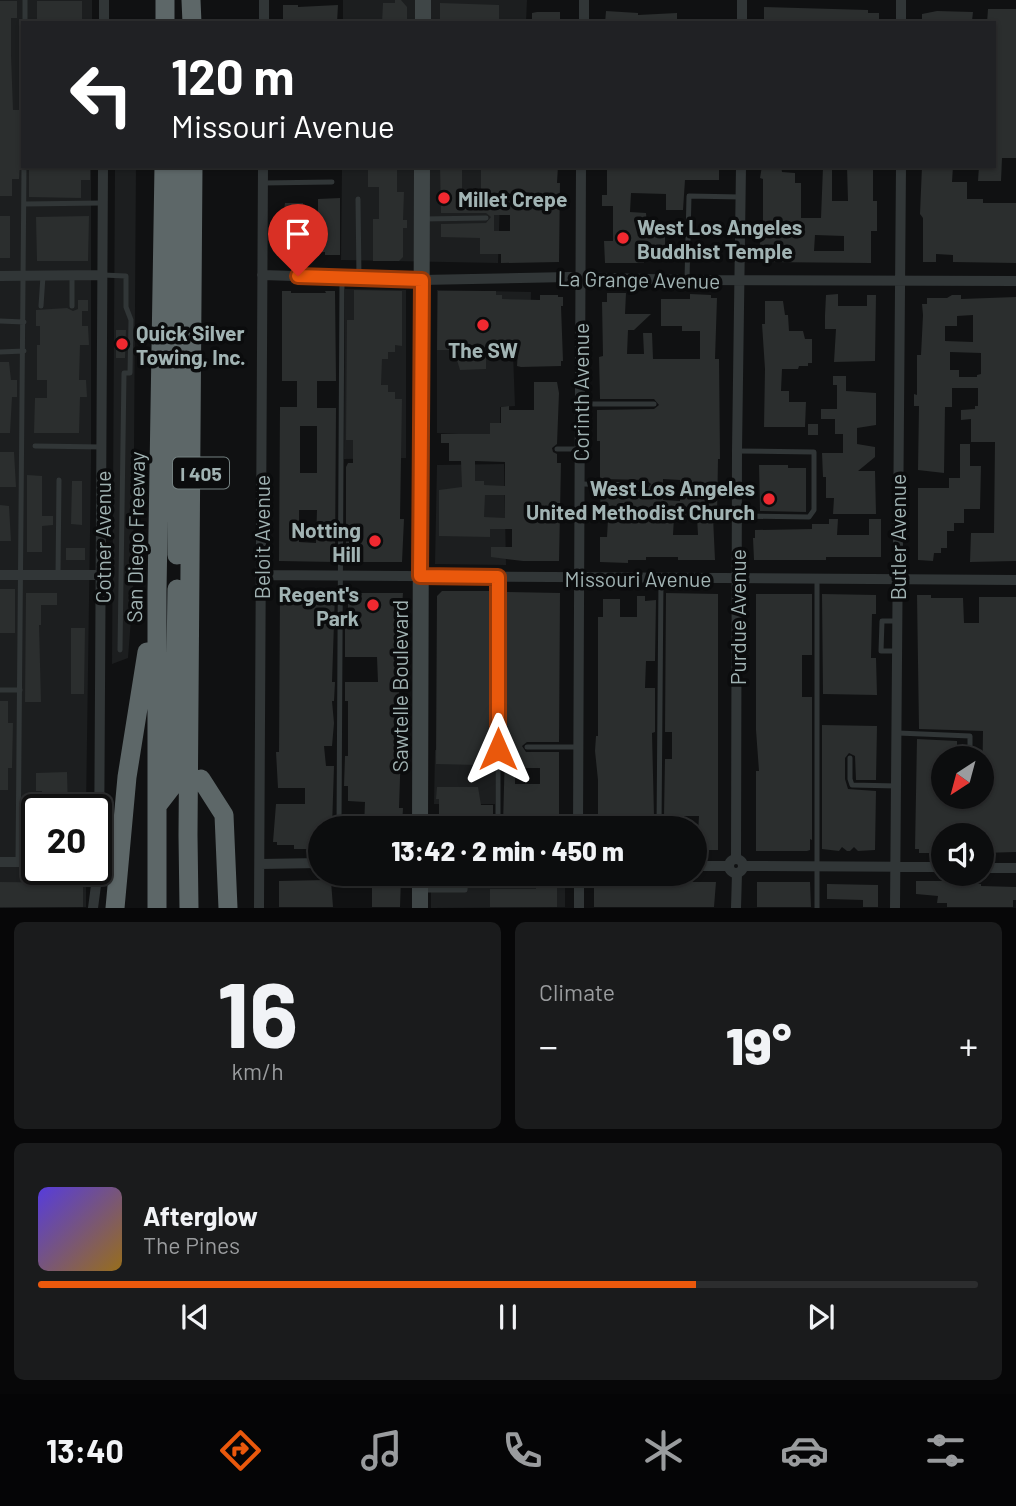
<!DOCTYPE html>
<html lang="en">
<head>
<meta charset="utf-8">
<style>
  :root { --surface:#0c0d0e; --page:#1a1b1c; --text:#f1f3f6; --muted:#9a9c9e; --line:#2c2d2e; --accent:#ea580c }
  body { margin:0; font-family:Barlow,sans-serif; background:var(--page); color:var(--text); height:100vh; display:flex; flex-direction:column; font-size:26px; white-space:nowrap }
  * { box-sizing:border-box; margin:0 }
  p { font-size:23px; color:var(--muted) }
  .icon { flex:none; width:38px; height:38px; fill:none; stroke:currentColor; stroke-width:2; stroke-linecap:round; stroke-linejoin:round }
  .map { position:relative; height:908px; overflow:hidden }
  .panel { display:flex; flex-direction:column; gap:14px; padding:14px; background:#070708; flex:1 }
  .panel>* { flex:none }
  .banner { position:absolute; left:21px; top:21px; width:975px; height:147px; border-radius:0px; box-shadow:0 2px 5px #0004,0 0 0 2px var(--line); background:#202124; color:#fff; overflow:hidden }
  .needle { width:46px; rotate:216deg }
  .buttons { position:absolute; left:931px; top:746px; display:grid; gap:14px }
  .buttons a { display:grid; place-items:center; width:63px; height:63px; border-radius:50%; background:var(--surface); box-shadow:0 2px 5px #0004,0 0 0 2px var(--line); font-size:35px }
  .speed { position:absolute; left:21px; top:794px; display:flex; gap:14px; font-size:35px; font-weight:700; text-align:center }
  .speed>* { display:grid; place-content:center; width:91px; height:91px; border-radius:50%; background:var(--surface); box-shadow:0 2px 5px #0004,0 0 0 2px var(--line); line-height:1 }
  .speed .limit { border:4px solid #111; border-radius:10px; background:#fff; color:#111 }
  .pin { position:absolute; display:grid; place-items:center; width:60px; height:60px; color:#fff; margin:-72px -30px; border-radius:50% 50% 50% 0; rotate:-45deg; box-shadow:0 0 7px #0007 }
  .pin .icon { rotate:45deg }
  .me { position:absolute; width:77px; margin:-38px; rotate:0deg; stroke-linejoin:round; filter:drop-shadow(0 0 5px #0008) }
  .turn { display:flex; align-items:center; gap:24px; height:147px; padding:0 35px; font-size:32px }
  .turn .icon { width:91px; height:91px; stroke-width:2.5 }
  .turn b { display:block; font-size:49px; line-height:60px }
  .big { font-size:52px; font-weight:800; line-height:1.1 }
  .panel .card { flex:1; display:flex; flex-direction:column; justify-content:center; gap:10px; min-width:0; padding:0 24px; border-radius:10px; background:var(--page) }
  .panel .dial { align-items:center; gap:0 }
  .dial b { font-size:91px; line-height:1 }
  .song { display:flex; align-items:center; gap:21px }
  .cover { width:84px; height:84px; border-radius:10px; background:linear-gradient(135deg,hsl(250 70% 55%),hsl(40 70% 35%)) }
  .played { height:7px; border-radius:4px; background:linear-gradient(90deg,var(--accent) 70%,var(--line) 70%) }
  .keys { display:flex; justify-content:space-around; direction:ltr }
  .heat { display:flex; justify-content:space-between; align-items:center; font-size:38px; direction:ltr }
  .panel .tiles { flex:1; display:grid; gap:14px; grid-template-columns:1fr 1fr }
  .card:last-child { grid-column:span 2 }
  .trip { position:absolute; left:308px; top:816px; width:399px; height:70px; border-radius:35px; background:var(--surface); box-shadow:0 2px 5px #0004,0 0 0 2px var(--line); font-weight:800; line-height:70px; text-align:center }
  .tab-bar { display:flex; height:112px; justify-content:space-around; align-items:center; background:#050506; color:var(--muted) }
  .tab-bar .icon { width:49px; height:49px }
  .tab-bar .current { color:var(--accent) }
  .tab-bar b { font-size:32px; color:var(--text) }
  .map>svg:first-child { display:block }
  .built { fill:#1c1e1f }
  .building { fill:#2b2e2e; fill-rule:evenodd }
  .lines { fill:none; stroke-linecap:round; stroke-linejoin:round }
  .lane { stroke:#313637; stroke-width:5 }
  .street { stroke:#313637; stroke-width:10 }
  .secondary { stroke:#3f4647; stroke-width:16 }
  .highway { stroke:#5d6768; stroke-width:19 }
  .route-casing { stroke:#983908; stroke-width:18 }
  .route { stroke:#ea580c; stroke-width:12 }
  .poi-dot { fill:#f12930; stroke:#0b0c0d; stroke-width:2.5 }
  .labels { text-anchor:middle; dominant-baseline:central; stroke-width:7; stroke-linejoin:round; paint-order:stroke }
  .shield { fill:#0b0c0d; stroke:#748181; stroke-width:2 }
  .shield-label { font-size:19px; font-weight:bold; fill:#a1b3b3 }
  .poi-label { font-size:21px; font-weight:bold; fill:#a1b3b3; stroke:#0b0c0d; text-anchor:start }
  .street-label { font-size:21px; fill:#a1b3b3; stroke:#0b0c0d }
</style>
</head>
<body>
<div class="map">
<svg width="1016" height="908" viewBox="0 0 1016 908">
  <rect width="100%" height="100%" fill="#101112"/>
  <path class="built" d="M0 0H92V23H23V166H91V463L86 810H37V848L22 849V876L80 877 86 883V907L0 908Z
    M343 0H527L526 23H343Z
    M115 166H136L133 593 128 658 112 664Z
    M342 166H501L498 263 341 260Z
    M345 289 406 290V458L344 459Z
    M437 290 531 292 530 352 513 353 515 406 500 407V436L437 433Z
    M504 464 506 565 435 564 437 465Z
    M435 750 495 751V804H434Z
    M431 878 565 879V907L431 908Z"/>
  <path class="building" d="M395 0H401L407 7V23H382L383 3H395Z
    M0 1H17V18H11V55L13 110H21L20 163 19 179H12V196H0Z
    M37 1H82V23H37Z
    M440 3 499 5V23H440Z
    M283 5H298V7L338 5 337 23H283Z
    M764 7 868 10V13H879V23H764Z
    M988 9H1016V158H1002L1001 181H978L979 166H994V23H987Z
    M606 11 638 13V15L677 13V23H605Z
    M937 11 973 12 972 21 922 23V14Z
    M537 12H560V23H532V13Z
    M29 166H90V180H81V198L29 197Z
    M368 166H397V192H404L403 220H407V228H403V257L399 261H373V219H379V187H368Z
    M440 166H462V196H481V166H558L557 183H560L559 262 501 263V254H480V238L441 237V224L486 223 491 217 486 213H441ZM494 215H510V231H494Z
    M651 166 719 168V180H685L683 210H666V194L631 193 630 212 646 213 647 225H665V260H644V263H605L604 241H613V206H602V195H607V169L651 170Z
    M762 166H781L782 172 795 173V183H801V218H821L823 167 832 166V201H848L847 166H873V201H877V231H871V263L761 262 759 250 763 221V179L760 178ZM815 235 844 236V251H814Z
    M922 166H953L952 182H967V199H983V203H1016V263L953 262V255L936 254V262H923V218L920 214Z
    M340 198V255H325V252L283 254V227H279V216H283L285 203H303V219H318V199Z
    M0 216H10V258H0Z
    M89 216 88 261H37L36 217Z
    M354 290 402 291V346L395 345V352H388V359H382L381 385H388V392H395V399H402L400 519H404L402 562H350V558L346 559V467L348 463H353V440H346L347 320H354Z
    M282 291H291V293H326L325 291H335L336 381H317V408H336L335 562 279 561 280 407H297V381H282ZM300 426H317V473H300ZM299 510H317L316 543 299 542Z
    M438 291H496V295H502V299L540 300V295H558V297H563V306H561L563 361H561V366L521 367 517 366 518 350H486V369L460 370 457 360H451V350H437Z
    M607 293H626L625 314H651L634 330H628L627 354H644L643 333H652L653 359H700V331H682V326H661V299H690V294L711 295V298H717L715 359H719L720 459H718L717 517H713L715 560H678V557H646V560H628V563L600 562V537H607L608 519H601L600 490H646L651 484 646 480 600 479V441H597V410L654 409 659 405 654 399H600L599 357 603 356 602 302H607ZM663 479 680 480V501L663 500ZM674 517H697L698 535H673Z
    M838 294V306H867V295H876L875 361 834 362 836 329H825V315L826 295Z
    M952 295H961V299L1016 297V561L970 562 971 533H994L995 442H971V419L961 420V410L975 409V406H978V388H952V407H945L944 473 918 470 919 406H914V394L917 395V355H921L923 315 922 304H927V298H947ZM973 315V342L945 341V326H957V316ZM950 352 981 353V374L977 375V377H959V370H950Z
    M78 300H88V311H82V326H88L89 345H80L79 380H86L87 397H80L79 433H34L35 398H47V380H37V345H40V326H36V310L67 308 73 311 78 309Z
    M765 301H783L785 315H788L789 331H803L805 339H812V363H808V366H799L798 369H782L781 391H789V402H806L805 427H764L765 369 762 324H765Z
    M116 330H126L125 358H116Z
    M0 362H9L11 380H17V397H12L10 433H0Z
    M833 376H846V391L876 393V425L857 428V444L875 447V457L858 471H875L876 514H833L834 498H826V477H823L822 453H843V434H835V419H821V409H837V385H833Z
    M534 382H557L559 393 557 444 552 448 553 452 557 454V463H561L559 561H523L491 557V547H512V529H490V537L439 536V490L462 487 461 461H449V443H441V434H490V423H501V407L509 406V410H534ZM475 461 505 462V486L484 485V481H475ZM485 495H505V518L484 517Z
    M808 424H818V435H808Z
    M960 444H970V466H981L980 509H964V523H954V531H947V548H941V553H934L933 561 918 560V488H949V478H960Z
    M0 452H14L16 487H0Z
    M759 465H788V468H806V512L760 511Z
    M27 475 42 476V516H53V525L42 526V552H27Z
    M72 481H82V525L71 524Z
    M0 505 9 506 11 541H0Z
    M829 519H838L837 535H869V519H881V557H826V560H754L753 538H755V530L812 529V524H829Z
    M66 548H85V560H66Z
    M0 589H15V633H0Z
    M442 591H493V749H481V762L478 765 436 764 437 596Z
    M280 592 335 593 332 682H335L334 701H332L334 723 332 746H324L326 766H334L332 828H320V844H313V849H294V845H277V842H273L276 804H305V788H278L276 752H279Z
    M506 592 560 593 559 742H527L522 746 526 752H559V826H503L505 749H503V595ZM515 768H540V784H515Z
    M26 593H57V605H41V625H39L41 702H25Z
    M349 593H403L398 657 401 748 399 808H403L402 827 364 828 365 802 348 801V786H344L345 756H348V701H345V682H378L377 657H345V619H347Z
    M666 593 718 594V850H697L699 816H664L665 759H672V732H665Z
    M756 594H812V655H802V697H812V840L810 839V850L807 851H756V771H759L756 730Z
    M822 594 876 595V614H872L871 658H876L877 695 823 694Z
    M917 595H931V598H963L964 623H979V597H1016V852L982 853V835H943V853H919V849H915L917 739 957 741V758H943V796H982L983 731 919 729Z
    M637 596H645V601L656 600 655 661H646L645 688H655V732L652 733 654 816H650V826H598V780L595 751 596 736H598V617H603V599H620V617H637Z
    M71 628H85L84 694H71Z
    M0 701H8V723H13L12 768H8V790H0Z
    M822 725 877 726 876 780H856L855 756 849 753 845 758V779L848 789 876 791 875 850 858 851 854 847 850 851H847L842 847 839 851 822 849Z
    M67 772 68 810H42V791H36V773Z
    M437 787H478L481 805H493V826H439V799H436Z
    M372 878H401L400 907H372Z
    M326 880 331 881 333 907H279V881Z
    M916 881H960V883L981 884V886L1016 887V900H1013V907H947V903H937L938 896 916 894Z
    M0 882 83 883V907H0Z
    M639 882H716L714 907H594V886H639Z
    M757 882H810L811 907H757Z
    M827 884 878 885V907H863V900L827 899Z
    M536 885H557V907H490V889H536Z"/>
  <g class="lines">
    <path class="lane" d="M25 23V0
      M263 183 332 182
      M358 199 359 278
      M24 204 102 203
      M423 219 486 218
      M103 275 126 276V307L131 320 130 373H124L120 650
      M687 280 689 196 741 197
      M41 306 43 276
      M72 306V275
      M0 321 24 322
      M0 352 24 351
      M580 404H654
      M35 446 103 447
      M557 449H579
      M580 484 646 485
      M737 516 809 517 814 510V452L737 451
      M58 575 59 480
      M498 577V828
      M817 578V908
      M897 651H881L882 621H897
      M0 690H20
      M898 733 970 736V758
      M527 747H578
      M850 758V779L852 785 897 786
      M339 828 342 278
      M659 828 661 579
      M18 862 24 166
      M422 890H465L466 873"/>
    <path class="street" d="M742 0V23
      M104 23V0
      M264 23V0
      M584 23V0
      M901 23V0
      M262 275 422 280 569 277 687 280 1016 281
      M0 276 103 275
      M0 575H102
      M261 575 1016 580
      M578 828 581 166
      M736 858 737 451 741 166
      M729 866a7 7 0 1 1 14 0a7 7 0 1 1-14 0Z
      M0 862H37
      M260 864 320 863
      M695 866H729
      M743 866 943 867
      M982 868H1016
      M93 908 99 863 103 166
      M259 908 263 166
      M579 908V873
      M736 908 737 873
      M895 908 901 166"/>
    <path class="secondary" d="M423 23V0
      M420 828 422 166
      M420 908V873"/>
    <path class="highway" d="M191 0 192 23
      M165 23V0
      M177 555 179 166
      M201 779 224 815 228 908
      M157 806 174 784 177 589
      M115 908 127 777 147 652
      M157 908V592L164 166
      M189 908 188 835 193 166"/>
  </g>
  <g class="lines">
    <g class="route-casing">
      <path id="route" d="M298 276 422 280 420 576 498 577V749"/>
    </g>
    <use href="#route" class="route"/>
  </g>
  <g class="poi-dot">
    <circle cx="444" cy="198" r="7"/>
    <circle cx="623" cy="238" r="7"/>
    <circle cx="483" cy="325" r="7"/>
    <circle cx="122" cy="344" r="7"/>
    <circle cx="769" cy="499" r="7"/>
    <circle cx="375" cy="541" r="7"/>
    <circle cx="373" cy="605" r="7"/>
  </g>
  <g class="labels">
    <rect class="shield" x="173" y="457.5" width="56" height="31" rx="5"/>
    <g class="shield-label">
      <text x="201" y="473">I 405</text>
    </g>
    <g class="poi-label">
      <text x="458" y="198">Millet Crepe</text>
      <text x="637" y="226">West Los Angeles<tspan x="637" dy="24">Buddhist Temple</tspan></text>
      <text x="136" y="332">Quick Silver<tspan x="136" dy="24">Towing, Inc.</tspan></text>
      <text x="483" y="349" text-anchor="middle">The SW</text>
      <text x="755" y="487" text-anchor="end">West Los Angeles<tspan x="755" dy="24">United Methodist Church</tspan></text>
      <text x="361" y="529" text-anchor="end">Notting<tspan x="361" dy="24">Hill</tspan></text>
      <text x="359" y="593" text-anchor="end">Regent's<tspan x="359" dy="24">Park</tspan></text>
    </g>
    <g class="street-label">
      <text transform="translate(639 279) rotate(1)">La Grange Avenue</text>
      <text transform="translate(580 392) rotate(-90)">Corinth Avenue</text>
      <text transform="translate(102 537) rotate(-90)">Cotner Avenue</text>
      <text transform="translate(135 537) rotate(-89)">San Diego Freeway</text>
      <text transform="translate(261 537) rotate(-90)">Beloit Avenue</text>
      <text transform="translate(897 537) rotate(-90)">Butler Avenue</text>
      <text x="638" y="578">Missouri Avenue</text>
      <text transform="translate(737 617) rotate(-90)">Purdue Avenue</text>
      <text transform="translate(399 686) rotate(-90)">Sawtelle Boulevard</text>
    </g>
  </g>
</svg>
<div class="buttons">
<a><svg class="needle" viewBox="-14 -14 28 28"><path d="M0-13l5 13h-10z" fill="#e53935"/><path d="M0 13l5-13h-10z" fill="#9a9c9e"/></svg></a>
<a><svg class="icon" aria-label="sound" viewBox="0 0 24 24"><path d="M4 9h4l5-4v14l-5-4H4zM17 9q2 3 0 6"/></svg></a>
</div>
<div class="speed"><div class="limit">20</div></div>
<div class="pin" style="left:298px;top:276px;background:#d93025"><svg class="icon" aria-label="arrive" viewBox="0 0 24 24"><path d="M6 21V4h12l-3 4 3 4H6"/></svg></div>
<svg class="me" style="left:498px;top:749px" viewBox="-20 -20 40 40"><path d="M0-17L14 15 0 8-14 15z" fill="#ea580c" stroke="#fff" stroke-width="4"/></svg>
<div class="trip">13:42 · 2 min · 450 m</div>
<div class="banner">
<div class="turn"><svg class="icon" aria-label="left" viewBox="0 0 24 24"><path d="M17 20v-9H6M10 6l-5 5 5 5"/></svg><div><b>120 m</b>Missouri Avenue</div></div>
</div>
</div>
<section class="panel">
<div class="tiles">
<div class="card dial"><b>16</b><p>km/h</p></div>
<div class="card"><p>Climate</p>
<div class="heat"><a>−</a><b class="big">19°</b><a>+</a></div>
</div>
<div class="card">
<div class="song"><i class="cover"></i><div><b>Afterglow</b><p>The Pines</p></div></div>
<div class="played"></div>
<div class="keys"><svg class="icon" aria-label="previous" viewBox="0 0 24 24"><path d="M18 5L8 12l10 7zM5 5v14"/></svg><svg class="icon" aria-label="pause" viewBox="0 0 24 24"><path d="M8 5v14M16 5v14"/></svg><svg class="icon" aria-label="next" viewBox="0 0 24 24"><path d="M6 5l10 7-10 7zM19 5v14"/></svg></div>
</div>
</div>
</section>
<nav class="tab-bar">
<b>13:40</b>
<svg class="icon current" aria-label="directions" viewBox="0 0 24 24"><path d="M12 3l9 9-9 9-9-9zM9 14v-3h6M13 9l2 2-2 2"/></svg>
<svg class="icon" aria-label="music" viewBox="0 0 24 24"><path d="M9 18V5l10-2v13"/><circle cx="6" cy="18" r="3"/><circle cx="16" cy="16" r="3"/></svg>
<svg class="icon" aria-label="phone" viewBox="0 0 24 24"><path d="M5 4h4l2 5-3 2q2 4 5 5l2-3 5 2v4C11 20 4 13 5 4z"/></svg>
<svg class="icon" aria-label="climate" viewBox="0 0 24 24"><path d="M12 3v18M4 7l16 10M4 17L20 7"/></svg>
<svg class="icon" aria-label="car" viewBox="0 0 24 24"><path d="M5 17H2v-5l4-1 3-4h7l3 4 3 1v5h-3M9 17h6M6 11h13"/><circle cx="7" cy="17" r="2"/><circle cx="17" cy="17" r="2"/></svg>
<svg class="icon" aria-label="filters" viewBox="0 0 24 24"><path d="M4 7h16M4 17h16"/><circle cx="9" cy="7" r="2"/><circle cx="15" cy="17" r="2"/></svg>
</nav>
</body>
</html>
